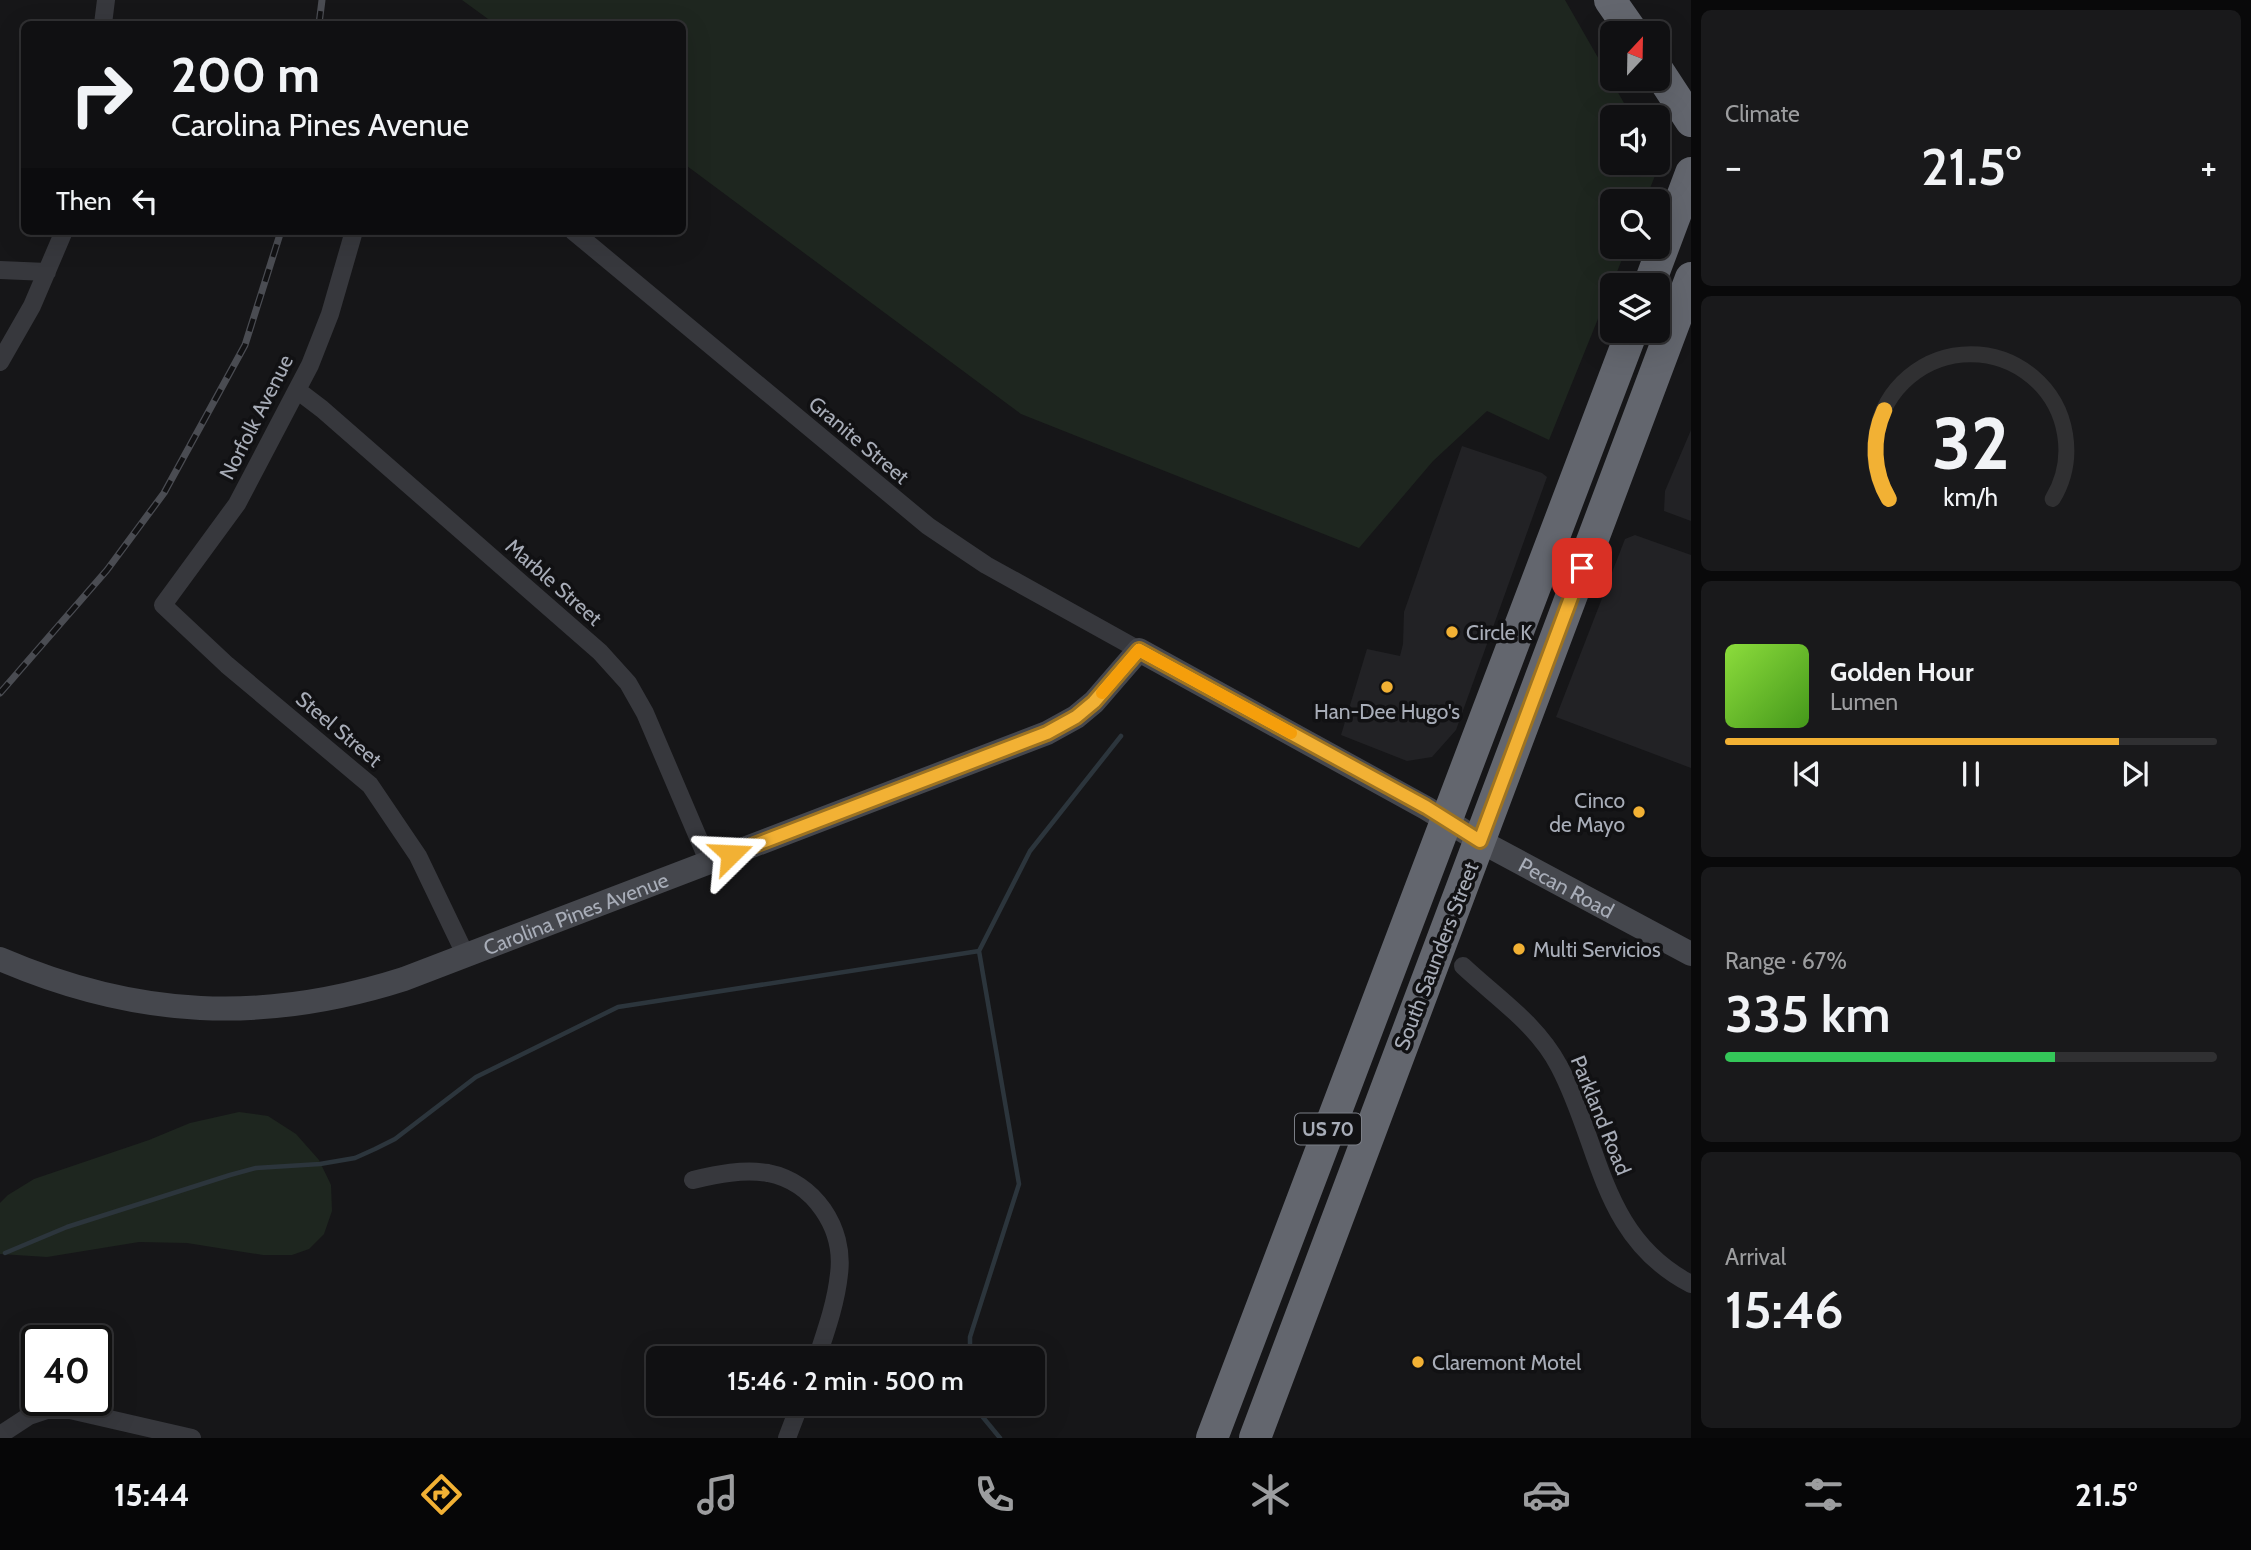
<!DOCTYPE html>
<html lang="en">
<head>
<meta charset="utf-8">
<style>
  :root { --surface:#101012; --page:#19191b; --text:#f1f3f6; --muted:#9c9d9f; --line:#303032; --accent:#f2b134 }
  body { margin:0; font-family:Cabin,sans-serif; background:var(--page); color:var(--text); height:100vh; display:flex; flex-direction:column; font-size:26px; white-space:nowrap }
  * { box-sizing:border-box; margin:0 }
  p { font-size:23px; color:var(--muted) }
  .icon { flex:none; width:38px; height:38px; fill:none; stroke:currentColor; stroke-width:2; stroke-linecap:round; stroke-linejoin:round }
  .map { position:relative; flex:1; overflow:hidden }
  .drawer { display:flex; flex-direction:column; gap:10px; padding:10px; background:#09090a; width:560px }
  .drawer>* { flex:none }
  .hud { position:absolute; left:21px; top:21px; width:665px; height:214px; border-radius:10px; box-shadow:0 7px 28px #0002,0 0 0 2px var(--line); background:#101012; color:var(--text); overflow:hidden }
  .needle { width:46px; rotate:22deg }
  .fabs { position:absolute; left:1600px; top:21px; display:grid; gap:14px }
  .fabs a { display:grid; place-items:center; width:70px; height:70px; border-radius:10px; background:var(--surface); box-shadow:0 7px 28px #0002,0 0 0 2px var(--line); font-size:35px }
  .speed { position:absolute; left:21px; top:1325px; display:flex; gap:14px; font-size:35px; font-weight:700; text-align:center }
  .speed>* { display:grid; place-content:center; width:91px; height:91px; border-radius:50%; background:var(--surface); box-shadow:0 7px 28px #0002,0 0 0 2px var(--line); line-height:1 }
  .speed .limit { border:4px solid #111; border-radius:10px; background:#fff; color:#111 }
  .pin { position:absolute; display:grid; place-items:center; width:60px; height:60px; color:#fff; margin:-30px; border-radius:14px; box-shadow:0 4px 10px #0006 }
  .me { position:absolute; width:77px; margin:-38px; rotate:69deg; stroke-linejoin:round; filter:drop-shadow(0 0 5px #0008) }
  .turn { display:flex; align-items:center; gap:24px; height:147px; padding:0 35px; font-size:32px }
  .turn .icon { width:91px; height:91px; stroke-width:2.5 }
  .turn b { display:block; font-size:49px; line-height:60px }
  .then { display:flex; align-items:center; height:66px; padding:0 35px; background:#0003; gap:14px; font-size:26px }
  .big { font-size:52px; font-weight:600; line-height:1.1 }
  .drawer .card { flex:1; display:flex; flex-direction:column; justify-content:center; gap:10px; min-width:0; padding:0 24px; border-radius:10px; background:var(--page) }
  .drawer .dial { align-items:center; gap:0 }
  .dial svg { height:182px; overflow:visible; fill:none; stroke:var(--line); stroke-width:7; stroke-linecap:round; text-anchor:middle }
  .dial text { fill:var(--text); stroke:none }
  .song { display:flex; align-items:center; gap:21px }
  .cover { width:84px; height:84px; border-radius:10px; background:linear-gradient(135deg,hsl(90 70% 55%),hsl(100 70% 35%)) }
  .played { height:7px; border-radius:4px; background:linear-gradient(90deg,var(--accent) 80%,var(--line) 80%) }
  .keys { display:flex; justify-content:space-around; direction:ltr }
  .heat { display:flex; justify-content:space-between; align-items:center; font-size:38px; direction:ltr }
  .charge { height:10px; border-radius:5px; background:linear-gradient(90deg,#34c759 67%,var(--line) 0) }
  .trip { position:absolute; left:646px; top:1346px; width:399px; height:70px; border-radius:10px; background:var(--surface); box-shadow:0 7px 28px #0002,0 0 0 2px var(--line); font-weight:600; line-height:70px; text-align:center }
  .menu { display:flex; height:112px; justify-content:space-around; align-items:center; background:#060607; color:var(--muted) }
  .menu .icon { width:49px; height:49px }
  .menu .active { color:var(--accent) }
  .menu b { font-size:32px; color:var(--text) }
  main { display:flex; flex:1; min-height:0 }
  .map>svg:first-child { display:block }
  .built { fill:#222225 }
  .green { fill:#1e261f }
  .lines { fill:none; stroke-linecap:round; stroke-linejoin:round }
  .stream { stroke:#2c353c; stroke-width:4.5 }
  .street { stroke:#37383d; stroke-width:18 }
  .secondary { stroke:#45474d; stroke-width:24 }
  .highway { stroke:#63666e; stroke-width:32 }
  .rail-casing { stroke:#4a4c52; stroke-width:7 }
  .rail { stroke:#111113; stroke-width:4.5; stroke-dasharray:13; stroke-linecap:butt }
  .route-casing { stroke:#9d7322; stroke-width:18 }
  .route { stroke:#f2b134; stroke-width:12 }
  .slow { stroke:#f59e0b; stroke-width:12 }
  .poi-dot { fill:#f2b134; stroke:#111113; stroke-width:2.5 }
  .labels { text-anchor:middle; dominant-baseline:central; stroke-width:7; stroke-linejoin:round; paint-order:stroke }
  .shield { fill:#111113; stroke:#7b7e86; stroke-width:2 }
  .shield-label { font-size:19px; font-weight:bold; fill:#a8adb8 }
  .street-label { font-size:21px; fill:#a8adb8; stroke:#111113 }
  .poi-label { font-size:21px; fill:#a8adb8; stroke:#111113; text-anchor:start }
</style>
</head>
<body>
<main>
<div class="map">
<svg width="1691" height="1438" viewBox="0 0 1691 1438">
  <rect width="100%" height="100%" fill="#161618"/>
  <path class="built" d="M1691 430V521L1664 511 1665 491Z
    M1462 446 1542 473 1547 477 1456 730 1432 757 1407 761 1341 735 1367 649 1400 656 1403 644 1404 612Z
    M1635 535 1691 555V768L1556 717 1625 539Z"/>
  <path class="green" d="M462 0H1565L1632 117H1612V163H1657V159L1660 163 1645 201H1612V247H1627L1549 440 1487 411 1433 461 1359 548 1021 414 683 163 682 24H495Z
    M239 1112 268 1116 296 1134 319 1160 331 1185 332 1211 324 1234 309 1249 292 1255H263L187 1243 139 1242 47 1257 0 1254V1203L8 1195 34 1179 149 1140 190 1123Z"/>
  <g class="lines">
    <path class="stream" d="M5 1253 67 1227 230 1175 256 1168 320 1164 355 1158 375 1149 395 1139 476 1077 618 1007 979 951
      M970 1358V1337L1019 1184 979 951 1030 851 1121 736
      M972 1404 1000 1438"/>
    <path class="street" d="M103 24 106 0
      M354 231 330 314 310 365 237 504 163 605 227 665 370 785 418 856 466 956
      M573 231 928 526 986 565 1139 650
      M0 270 47 272
      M0 362 32 306 64 231
      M297 390 322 409 600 652 628 683 645 713 709 863
      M1463 966C1497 998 1537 1024 1559 1066 1601 1145 1600 1237 1691 1284
      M693 1180C718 1174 743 1169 768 1173 814 1182 845 1228 839 1274 836 1303 826 1331 817 1358
      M0 1435 29 1416 47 1410H70L192 1438
      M787 1438 800 1404"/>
    <path class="secondary" id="s1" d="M0 959C137 1018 263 1024 404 979L1047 733 1076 717 1094 702 1139 650 1426 808 1480 841 1691 954"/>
    <path class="highway" d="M1610 0 1633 33
      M1657 69 1691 121
      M1649 285 1691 173
      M1212 1438 1632 331
      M1255 1438 1691 278"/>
    <g class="rail-casing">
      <path id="rail" d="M319 24 322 0
        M0 693 107 570 164 493 245 345 281 231"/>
    </g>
    <use href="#rail" class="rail"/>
  </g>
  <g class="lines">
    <g class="route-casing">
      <path id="route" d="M731 854 1047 733 1076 717 1094 702 1139 650 1426 807 1480 841 1582 568"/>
    </g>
    <use href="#route" class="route"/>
    <path class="slow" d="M1102 693 1139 650 1291 733"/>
  </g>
  <g class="poi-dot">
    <circle cx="1452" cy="632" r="7"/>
    <circle cx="1387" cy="687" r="7"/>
    <circle cx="1639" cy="812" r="7"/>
    <circle cx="1519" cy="949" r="7"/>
    <circle cx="1418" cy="1362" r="7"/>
  </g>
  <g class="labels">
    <rect class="shield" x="1295" y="1113.5" width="66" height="31" rx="5"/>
    <g class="shield-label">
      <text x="1328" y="1129">US 70</text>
    </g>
    <g class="street-label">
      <text transform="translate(256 417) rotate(-63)">Norfolk Avenue</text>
      <text transform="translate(859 440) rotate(40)">Granite Street</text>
      <text transform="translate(554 582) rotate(41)">Marble Street</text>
      <text transform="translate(339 729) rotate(40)">Steel Street</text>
      <text stroke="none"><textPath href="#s1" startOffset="1717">Pecan Road</textPath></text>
      <text stroke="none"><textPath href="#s1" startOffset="598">Carolina Pines Avenue</textPath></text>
      <text transform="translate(1436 956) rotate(-69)">South Saunders Street</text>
      <text transform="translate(1601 1115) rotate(68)">Parkland Road</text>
    </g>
    <g class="poi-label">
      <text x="1466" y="632">Circle K</text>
      <text x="1387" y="711" text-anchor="middle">Han-Dee Hugo's</text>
      <text x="1625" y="800" text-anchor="end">Cinco<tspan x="1625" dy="24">de Mayo</tspan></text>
      <text x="1533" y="949">Multi Servicios</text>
      <text x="1432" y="1362">Claremont Motel</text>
    </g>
  </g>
</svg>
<div class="fabs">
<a><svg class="needle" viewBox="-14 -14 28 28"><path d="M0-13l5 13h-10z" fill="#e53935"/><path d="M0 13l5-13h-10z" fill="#9c9d9f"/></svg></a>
<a><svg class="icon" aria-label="sound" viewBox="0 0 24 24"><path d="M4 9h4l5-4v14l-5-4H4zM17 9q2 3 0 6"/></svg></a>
<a><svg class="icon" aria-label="search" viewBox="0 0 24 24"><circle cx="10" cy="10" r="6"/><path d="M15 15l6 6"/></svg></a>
<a><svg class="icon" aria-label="layers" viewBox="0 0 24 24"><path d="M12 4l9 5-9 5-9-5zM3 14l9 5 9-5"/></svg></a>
</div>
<div class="speed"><div class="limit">40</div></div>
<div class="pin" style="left:1582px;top:568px;background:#d93025"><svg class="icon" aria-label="arrive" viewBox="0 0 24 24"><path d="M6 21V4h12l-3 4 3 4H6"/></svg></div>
<svg class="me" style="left:731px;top:854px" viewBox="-20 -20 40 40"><path d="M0-17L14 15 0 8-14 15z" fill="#f2b134" stroke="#fff" stroke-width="4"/></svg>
<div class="trip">15:46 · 2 min · 500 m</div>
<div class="hud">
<div class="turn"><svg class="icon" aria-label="right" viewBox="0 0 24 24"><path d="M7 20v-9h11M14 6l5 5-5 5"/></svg><div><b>200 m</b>Carolina Pines Avenue</div></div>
<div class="then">Then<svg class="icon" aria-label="left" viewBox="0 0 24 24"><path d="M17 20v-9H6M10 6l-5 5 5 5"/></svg></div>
</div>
</div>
<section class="drawer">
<div class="card"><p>Climate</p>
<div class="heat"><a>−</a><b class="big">21.5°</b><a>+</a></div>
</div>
<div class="card dial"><svg viewBox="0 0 100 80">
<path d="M14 69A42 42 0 1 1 86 69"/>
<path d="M14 69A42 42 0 0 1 12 30" stroke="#f2b134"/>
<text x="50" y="56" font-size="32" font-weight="700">32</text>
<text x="50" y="72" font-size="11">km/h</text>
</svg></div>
<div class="card">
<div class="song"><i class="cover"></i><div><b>Golden Hour</b><p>Lumen</p></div></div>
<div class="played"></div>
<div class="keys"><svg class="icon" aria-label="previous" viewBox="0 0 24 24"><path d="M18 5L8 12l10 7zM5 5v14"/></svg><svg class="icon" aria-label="pause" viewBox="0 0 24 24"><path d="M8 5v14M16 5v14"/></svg><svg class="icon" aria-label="next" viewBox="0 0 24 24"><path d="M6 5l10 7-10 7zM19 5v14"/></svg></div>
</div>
<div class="card"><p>Range · 67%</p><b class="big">335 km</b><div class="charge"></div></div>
<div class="card"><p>Arrival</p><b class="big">15:46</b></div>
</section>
</main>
<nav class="menu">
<b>15:44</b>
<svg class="icon active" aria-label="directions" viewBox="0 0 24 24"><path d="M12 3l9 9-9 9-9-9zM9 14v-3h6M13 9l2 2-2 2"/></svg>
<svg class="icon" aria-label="music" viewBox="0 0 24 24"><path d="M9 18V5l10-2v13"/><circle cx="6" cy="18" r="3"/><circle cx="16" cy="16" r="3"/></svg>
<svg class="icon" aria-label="phone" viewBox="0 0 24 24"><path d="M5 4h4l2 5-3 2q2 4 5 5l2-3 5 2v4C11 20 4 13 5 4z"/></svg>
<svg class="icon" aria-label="climate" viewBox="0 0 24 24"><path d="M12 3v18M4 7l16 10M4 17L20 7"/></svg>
<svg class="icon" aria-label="car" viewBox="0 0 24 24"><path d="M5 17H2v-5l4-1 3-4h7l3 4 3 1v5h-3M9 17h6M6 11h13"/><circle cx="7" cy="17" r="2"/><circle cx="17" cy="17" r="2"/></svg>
<svg class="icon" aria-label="filters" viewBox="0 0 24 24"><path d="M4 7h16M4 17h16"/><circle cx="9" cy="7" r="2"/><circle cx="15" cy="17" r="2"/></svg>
<b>21.5°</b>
</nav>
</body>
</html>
